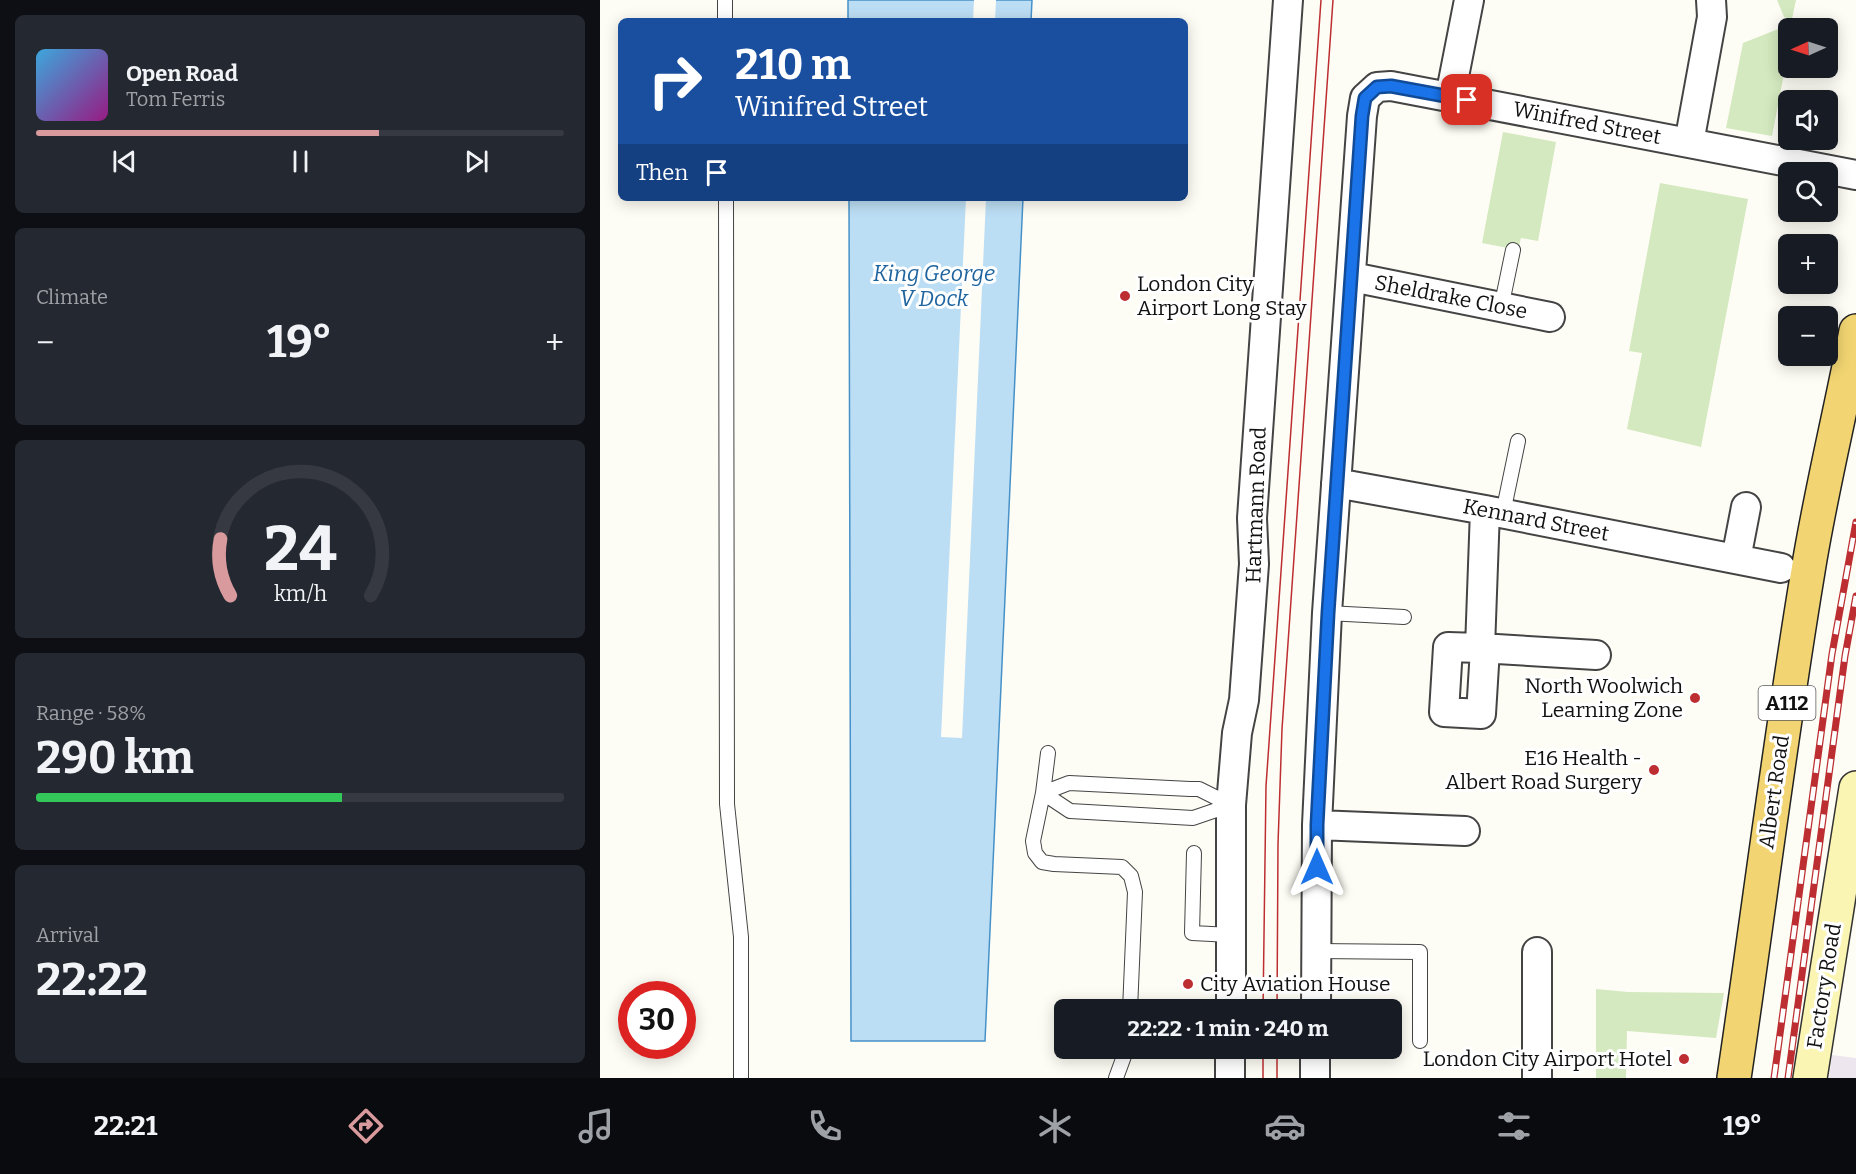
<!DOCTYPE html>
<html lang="en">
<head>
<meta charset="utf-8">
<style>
  :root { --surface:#171b24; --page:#242831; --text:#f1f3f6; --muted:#9ea1a6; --line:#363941; --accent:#d99a9d }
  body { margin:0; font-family:Bitter,serif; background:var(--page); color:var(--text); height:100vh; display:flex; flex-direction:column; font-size:22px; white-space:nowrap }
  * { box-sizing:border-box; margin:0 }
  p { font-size:20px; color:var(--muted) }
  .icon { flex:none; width:33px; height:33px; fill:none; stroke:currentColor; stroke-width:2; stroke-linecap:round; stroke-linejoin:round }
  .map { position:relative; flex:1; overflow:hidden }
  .drawer { display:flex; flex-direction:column; gap:15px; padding:15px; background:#0d0f14; width:600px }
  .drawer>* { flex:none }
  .guide { position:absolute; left:18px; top:18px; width:570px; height:183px; border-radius:9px; box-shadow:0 3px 15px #0003; background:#1a4fa0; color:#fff; overflow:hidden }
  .needle { width:39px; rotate:267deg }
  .fabs { position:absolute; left:1178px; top:18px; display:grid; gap:12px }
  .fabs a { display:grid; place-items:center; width:60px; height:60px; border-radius:9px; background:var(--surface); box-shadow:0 3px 15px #0003; font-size:30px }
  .speed { position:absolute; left:18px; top:981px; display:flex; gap:12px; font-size:30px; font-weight:700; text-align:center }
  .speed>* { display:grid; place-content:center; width:78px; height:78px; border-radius:50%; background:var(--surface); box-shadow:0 3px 15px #0003; line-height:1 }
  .speed .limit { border:9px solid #d22; background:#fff; color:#111 }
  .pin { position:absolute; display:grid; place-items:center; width:51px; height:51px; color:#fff; margin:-26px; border-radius:12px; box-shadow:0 3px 9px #0006 }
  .me { position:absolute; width:66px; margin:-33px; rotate:0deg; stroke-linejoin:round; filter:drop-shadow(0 0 4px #0008) }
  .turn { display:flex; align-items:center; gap:21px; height:126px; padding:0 18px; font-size:27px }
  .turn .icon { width:78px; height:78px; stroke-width:2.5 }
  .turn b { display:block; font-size:42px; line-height:51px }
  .then { display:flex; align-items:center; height:57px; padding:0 18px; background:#0003; gap:12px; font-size:22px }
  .big { font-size:45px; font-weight:700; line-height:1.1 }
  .drawer .tile { flex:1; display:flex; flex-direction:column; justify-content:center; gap:9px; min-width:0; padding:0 21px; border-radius:9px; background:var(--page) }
  .drawer .dial { align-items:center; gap:0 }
  .dial svg { height:156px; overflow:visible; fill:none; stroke:var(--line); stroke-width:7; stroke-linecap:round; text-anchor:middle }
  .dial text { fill:var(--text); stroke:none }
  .song { display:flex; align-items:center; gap:18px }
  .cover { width:72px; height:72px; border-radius:9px; background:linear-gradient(135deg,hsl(200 70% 55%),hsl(310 70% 35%)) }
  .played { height:6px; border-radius:3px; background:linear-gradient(90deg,var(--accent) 65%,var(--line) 65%) }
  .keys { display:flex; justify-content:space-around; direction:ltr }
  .heat { display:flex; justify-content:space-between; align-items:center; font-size:33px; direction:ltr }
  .charge { height:9px; border-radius:4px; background:linear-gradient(90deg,#34c759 58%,var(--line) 0) }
  .trip { position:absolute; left:454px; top:999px; width:348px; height:60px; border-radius:9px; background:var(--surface); box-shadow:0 3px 15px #0003; font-weight:700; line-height:60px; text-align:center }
  .tab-bar { display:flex; height:96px; justify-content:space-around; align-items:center; background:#090b0e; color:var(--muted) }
  .tab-bar .icon { width:42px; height:42px }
  .tab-bar .active { color:var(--accent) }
  .tab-bar b { font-size:27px; color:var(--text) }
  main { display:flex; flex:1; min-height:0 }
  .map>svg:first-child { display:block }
  .industrial { fill:#eee6ee }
  .green { fill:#d4e9bf }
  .water { fill:#bcdef4; stroke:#4691c8; stroke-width:1.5 }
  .pier { fill:#fefdf5 }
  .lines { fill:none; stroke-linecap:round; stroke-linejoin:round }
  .lane-casing { stroke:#444; stroke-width:16 }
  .street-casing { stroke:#444; stroke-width:32 }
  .secondary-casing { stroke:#333; stroke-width:36 }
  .primary-casing { stroke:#222; stroke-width:36 }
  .lane { stroke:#fff; stroke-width:14 }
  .street { stroke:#fff; stroke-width:28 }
  .secondary { stroke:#fbf5b3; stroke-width:33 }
  .primary { stroke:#f2d572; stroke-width:33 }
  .tram { stroke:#bc2e31; stroke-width:1.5 }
  .rail-casing { stroke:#bc2e31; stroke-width:7 }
  .rail { stroke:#fff; stroke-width:4.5; stroke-dasharray:14; stroke-linecap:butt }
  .route-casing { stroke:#114b97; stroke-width:15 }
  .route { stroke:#1a73e8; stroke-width:10 }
  .poi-dot { fill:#bc2e31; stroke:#fff; stroke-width:2 }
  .labels { text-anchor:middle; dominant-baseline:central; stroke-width:6; stroke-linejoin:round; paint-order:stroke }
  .shield { fill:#fff; stroke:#585858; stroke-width:1.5 }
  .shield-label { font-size:20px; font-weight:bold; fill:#111 }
  .street-label { font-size:21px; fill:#111; stroke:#fff }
  .poi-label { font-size:21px; fill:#111; stroke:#fff; text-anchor:end }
  .water-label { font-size:22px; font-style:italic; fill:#1e649f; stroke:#fff }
</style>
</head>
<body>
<main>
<section class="drawer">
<div class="tile">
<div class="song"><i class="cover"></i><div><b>Open Road</b><p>Tom Ferris</p></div></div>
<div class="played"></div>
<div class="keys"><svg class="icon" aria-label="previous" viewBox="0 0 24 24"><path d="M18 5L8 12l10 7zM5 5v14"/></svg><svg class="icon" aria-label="pause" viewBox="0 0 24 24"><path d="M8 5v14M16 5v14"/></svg><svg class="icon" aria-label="next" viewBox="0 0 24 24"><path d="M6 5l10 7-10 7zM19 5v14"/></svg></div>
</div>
<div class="tile"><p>Climate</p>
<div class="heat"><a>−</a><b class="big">19°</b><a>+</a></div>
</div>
<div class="tile dial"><svg viewBox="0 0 100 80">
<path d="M14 69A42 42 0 1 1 86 69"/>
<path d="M14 69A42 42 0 0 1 9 40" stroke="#d99a9d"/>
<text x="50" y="56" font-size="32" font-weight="700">24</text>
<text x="50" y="72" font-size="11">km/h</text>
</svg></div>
<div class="tile"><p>Range · 58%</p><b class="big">290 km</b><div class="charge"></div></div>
<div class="tile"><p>Arrival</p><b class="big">22:22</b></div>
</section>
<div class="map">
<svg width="1256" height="1078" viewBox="0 0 1256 1078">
  <rect width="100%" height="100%" fill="#fefdf5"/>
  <path class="industrial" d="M1232 1055 1256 1058V1078H1229Z"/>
  <path class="green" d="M1177 0H1196L1192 19 1184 17Z
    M1183 27 1189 28 1188 53 1172 136 1126 128 1143 43Z
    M903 132 956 142 938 241 921 238 918 250 882 243Z
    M1060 183 1148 199 1101 447 1027 429 1042 353 1029 351Z
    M996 989 1028 992 1124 993 1116 1038 1027 1031 1026 1078H996Z"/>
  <path class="water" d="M248 0H432L431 21H248Z
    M249 198H423L385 1041H251Z"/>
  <path class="pier" d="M374 0H396L395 21H373Z
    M366 198H386L362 738 341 737Z"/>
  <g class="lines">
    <g class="lane-casing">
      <path id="lane" d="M125 0V21
        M126 198 127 804 141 937V1078
        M901 308 913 250
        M903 513 918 441
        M727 613 804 617
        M448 753 443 793 433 841 435 853 442 862 454 864 522 867 531 876 535 892 530 1010
        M443 793 470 811 593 818 631 805
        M443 793 469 783 590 789H599L631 805
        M594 853 592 933 631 935
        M716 951 820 952V1041
        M516 1078 527 1048"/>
    </g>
    <g class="street-casing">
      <path id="street" d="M850 97 869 0
        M1089 143 1112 17 1111 0
        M752 277 950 317
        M736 483 885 510 1181 568
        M885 510 880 648 996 655
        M1136 559 1146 507
        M880 648 848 647 844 712 881 714 885 649
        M717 825 865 831
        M631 1010V805L637 733 644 700 654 564 652 518 688 0
        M716 1010 717 825 727 613 762 116 765 98 777 87 791 86 1256 175
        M630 1078V1048
        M715 1078V1048
        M937 1078V952"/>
    </g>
    <g class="secondary-casing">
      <path id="secondary" d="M1210 1078 1256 788"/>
    </g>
    <g class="primary-casing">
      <path id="primary" d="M1134 1078C1159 909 1180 739 1208 571 1221 490 1241 411 1256 331"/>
    </g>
    <use href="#lane" class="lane"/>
    <use href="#street" class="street"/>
    <use href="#secondary" class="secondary"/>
    <use href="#primary" class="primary"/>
    <path class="tram" d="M663 1010 666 786 721 0
      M677 1010 678 844 682 729 733 0
      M663 1078V1048
      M677 1078V1048"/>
    <g class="rail-casing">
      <path id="rail" d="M1174 1078 1232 654 1256 522
        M1188 1078 1245 656 1256 596"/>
    </g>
    <use href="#rail" class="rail"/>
  </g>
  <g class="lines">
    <g class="route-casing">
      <path id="route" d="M717 867V825L728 613 762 116 765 98 777 87 791 86 867 100"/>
    </g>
    <use href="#route" class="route"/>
  </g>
  <g class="poi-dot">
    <circle cx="525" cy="296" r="6"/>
    <circle cx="1095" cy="698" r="6"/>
    <circle cx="1054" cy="770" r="6"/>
    <circle cx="588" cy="984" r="6"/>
    <circle cx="1084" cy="1059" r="6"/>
  </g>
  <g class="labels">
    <rect class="shield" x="1158.5" y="686" width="57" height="34" rx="4.5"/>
    <g class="shield-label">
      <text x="1187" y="703">A112</text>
    </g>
    <g class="street-label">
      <text transform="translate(987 123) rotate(11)">Winifred Street</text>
      <text transform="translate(851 297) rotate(11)">Sheldrake Close</text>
      <text transform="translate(656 505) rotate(-88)">Hartmann Road</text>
      <text transform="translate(936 520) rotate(11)">Kennard Street</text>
      <text transform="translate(1174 792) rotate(-82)">Albert Road</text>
      <text transform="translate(1224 986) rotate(-81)">Factory Road</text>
    </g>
    <g class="poi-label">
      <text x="537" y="284" text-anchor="start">London City<tspan x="537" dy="24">Airport Long Stay</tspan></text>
      <text x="1083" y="686">North Woolwich<tspan x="1083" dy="24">Learning Zone</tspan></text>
      <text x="1042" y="758">E16 Health -<tspan x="1042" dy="24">Albert Road Surgery</tspan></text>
      <text x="600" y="984" text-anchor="start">City Aviation House</text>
      <text x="1072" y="1059">London City Airport Hotel</text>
    </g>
    <g class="water-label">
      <text x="334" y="273">King George<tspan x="334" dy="25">V Dock</tspan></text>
    </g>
  </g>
</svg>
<div class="fabs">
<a><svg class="needle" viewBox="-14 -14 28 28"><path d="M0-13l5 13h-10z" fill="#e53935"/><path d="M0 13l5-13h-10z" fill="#9ea1a6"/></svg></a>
<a><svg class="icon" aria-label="sound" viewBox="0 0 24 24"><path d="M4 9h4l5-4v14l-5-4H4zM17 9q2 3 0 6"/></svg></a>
<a><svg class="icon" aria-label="search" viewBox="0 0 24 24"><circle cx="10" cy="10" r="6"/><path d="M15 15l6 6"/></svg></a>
<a>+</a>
<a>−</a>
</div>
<div class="speed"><div class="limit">30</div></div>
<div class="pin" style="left:867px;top:100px;background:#d93025"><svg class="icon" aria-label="arrive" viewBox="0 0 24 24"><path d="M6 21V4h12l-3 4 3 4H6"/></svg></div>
<svg class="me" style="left:717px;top:867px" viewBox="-20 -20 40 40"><path d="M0-17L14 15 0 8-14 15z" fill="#1a73e8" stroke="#fff" stroke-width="4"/></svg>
<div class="trip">22:22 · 1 min · 240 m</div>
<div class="guide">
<div class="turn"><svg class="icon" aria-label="right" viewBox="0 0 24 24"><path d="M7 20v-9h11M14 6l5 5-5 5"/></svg><div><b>210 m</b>Winifred Street</div></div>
<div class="then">Then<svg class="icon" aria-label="arrive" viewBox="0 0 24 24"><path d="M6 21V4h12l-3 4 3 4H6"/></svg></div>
</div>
</div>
</main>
<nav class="tab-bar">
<b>22:21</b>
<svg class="icon active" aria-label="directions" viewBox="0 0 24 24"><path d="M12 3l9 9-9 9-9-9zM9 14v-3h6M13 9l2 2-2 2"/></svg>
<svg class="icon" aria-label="music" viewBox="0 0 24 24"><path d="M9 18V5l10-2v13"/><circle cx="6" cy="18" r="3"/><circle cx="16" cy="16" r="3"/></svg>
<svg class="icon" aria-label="phone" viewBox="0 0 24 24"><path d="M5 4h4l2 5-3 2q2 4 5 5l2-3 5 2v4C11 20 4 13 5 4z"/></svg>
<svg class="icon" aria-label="climate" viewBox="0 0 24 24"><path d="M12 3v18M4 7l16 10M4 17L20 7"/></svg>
<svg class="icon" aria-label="car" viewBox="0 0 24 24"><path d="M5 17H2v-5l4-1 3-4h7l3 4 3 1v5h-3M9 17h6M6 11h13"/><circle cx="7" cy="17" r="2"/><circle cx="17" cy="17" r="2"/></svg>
<svg class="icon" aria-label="filters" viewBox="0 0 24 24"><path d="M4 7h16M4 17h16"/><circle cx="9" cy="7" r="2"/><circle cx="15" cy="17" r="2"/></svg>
<b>19°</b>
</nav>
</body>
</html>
